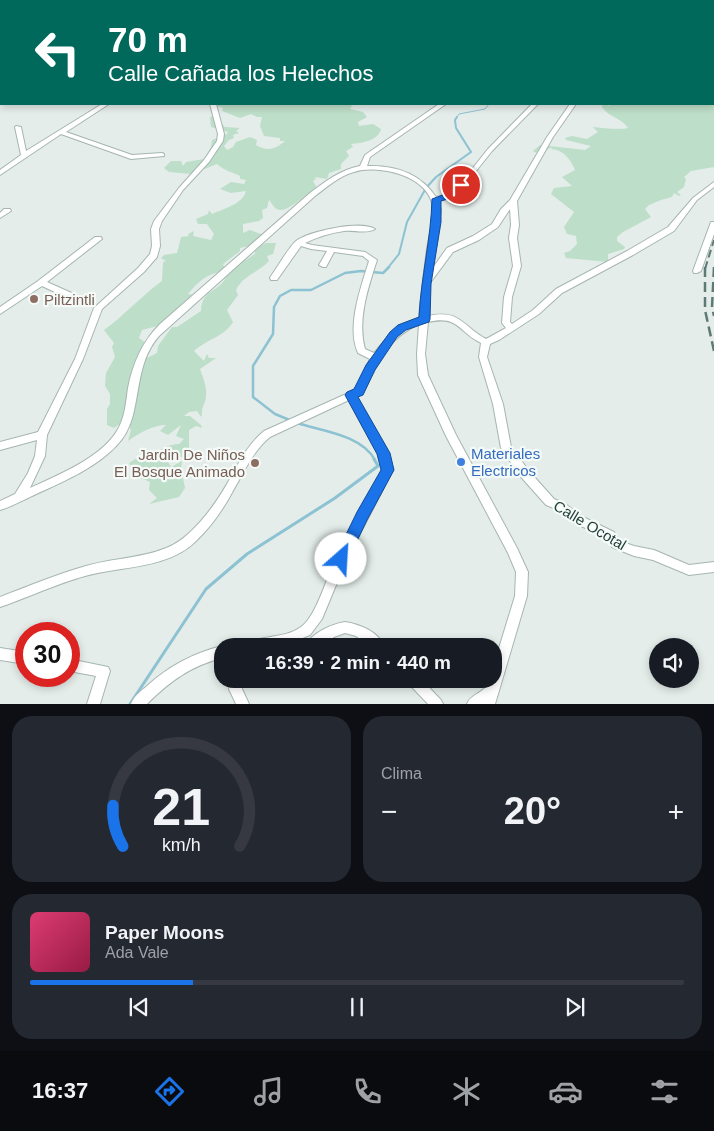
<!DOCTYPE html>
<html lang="es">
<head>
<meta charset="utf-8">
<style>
  :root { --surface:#171b24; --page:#242831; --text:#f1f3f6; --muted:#9ea1a6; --line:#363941; --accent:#1a73e8 }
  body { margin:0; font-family:Arial,sans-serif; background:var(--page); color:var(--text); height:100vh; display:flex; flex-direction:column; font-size:19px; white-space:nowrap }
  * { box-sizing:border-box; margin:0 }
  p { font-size:16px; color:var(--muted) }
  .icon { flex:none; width:28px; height:28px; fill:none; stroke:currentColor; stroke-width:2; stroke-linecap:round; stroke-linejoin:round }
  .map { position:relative; height:704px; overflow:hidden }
  .sheet { display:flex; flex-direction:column; gap:12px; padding:12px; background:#0d0f14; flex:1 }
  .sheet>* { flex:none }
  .banner { position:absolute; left:0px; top:0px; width:715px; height:105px; box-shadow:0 2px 8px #0003; background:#00695c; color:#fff; overflow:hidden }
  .tools { position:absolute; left:649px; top:638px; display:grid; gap:10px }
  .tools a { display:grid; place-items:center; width:50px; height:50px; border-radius:50%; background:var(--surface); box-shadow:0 2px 8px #0003; font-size:25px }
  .speed { position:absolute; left:15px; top:622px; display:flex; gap:10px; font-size:25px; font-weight:700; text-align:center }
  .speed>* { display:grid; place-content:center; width:65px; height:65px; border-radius:50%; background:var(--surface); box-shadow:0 2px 8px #0003; line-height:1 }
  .speed .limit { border:8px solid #d22; background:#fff; color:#111 }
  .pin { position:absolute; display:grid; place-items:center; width:42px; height:42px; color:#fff; margin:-21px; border:2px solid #fff; border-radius:50%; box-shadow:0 1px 5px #0007 }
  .me { position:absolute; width:55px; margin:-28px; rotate:26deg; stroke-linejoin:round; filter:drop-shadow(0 0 4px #0008) }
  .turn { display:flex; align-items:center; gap:18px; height:105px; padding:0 25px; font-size:22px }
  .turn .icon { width:65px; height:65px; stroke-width:2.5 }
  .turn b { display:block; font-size:35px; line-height:42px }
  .big { font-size:38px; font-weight:700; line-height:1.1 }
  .sheet .card { flex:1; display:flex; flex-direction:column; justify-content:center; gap:8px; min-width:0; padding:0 18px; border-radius:20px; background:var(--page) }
  .sheet .dial { align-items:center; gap:0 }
  .dial svg { height:130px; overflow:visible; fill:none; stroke:var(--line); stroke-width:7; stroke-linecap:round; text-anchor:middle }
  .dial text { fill:var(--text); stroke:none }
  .song { display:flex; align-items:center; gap:15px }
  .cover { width:60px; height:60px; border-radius:8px; background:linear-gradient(135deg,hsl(340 70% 55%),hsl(340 70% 35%)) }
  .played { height:5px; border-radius:2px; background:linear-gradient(90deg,var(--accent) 25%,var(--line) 25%) }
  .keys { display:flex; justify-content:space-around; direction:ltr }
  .heat { display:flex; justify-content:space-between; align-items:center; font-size:28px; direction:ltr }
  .sheet .tiles { flex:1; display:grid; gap:12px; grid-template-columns:1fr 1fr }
  .card:last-child { grid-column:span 2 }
  .trip { position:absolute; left:214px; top:638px; width:288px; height:50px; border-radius:20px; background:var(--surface); box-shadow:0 2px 8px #0003; font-weight:700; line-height:50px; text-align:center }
  .tabs { display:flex; height:80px; justify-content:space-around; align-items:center; background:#090b0e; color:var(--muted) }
  .tabs .icon { width:35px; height:35px }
  .tabs .selected { color:var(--accent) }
  .tabs b { font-size:22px; color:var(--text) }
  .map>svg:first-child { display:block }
  .green { fill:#bddec8 }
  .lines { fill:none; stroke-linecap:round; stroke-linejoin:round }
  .stream-far3 { stroke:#8cc2d2; stroke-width:1 }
  .stream-far2 { stroke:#8cc2d2; stroke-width:2 }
  .stream-far1 { stroke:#8cc2d2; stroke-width:2.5 }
  .stream { stroke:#8cc2d2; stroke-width:3 }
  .minor-casing { stroke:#a6b5b1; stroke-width:2 }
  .minor { fill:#fff; fill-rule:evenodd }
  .rail-far1 { stroke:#5e7a74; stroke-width:2; stroke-dasharray:8 4; stroke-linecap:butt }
  .rail { stroke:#5e7a74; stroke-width:2.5; stroke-dasharray:10 5; stroke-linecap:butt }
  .route { fill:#1a73e8; stroke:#114b97 }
  .education-dot { fill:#8d6e63; stroke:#f4faf7; stroke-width:2 }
  .shop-dot { fill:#3f7fe0; stroke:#f4faf7; stroke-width:2 }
  .labels { text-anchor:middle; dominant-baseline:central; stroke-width:4.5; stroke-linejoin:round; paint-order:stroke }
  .education-label { font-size:15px; fill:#785e54; stroke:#f4faf7; text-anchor:start }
  .shop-label { font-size:15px; fill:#366cbe; stroke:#f4faf7; text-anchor:start }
  .street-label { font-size:15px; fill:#233f39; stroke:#f4faf7 }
</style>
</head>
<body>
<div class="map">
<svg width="714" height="704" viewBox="0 0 714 704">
  <rect width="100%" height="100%" fill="#e4edea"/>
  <path class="green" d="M714 2V167L691 171 684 177 686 179 684 187 677 192 681 195 679 196 674 193 672 197 661 200 649 205 645 209 651 217 623 232 617 237V241L625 247 624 249 608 254V262L566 258 564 253 570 251 577 244 576 236 567 234 564 227 574 212 551 194 554 188 572 186 562 177 575 170C571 160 563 149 551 149L552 147 540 153 534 152 533 151 540 145 585 150 591 146 566 140 565 138 572 136 587 139 598 132 593 127C603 128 620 130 628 128 621 117 608 117 602 107L603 104 610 106V104H714Z
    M217 104H349L352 106 350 109 363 112 367 117 358 122 359 126 373 124 381 129C378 141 362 143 351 144L353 147 346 151 349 156 341 164V169L329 173 327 179 315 177 316 179 313 181 317 188C308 192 286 215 277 209 274 208 272 203 269 200L267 208 262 210 263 218 259 221 243 224V233L250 230 261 234 260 243 254 242 249 246 240 248V251L223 264 225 269 222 272C207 273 197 283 188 294L194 295 173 322 142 330 139 338 146 343 141 361 157 353 158 346 172 327H177L201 311C202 288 219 293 226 277L225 275 235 261H244L255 254V248L266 243H276L273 254 267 256 269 261C259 272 242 276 236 290L238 295 227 310 233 322C224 337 207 339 194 351L204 361 207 354 209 358H216L200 369C203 378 207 386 206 396 206 402 201 408 202 415L201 417 197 411 189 412 184 416H190L201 425 202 428 196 426 189 430V452L186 456 167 460 171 467 182 461 181 469 185 488 179 497 149 504 157 498 149 490 150 482 138 477 129 463 142 455 153 458C157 450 170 444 179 444L184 439 176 436 181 425 168 435 160 431 166 425C153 425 139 433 128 441L131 430 125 420 114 428 107 425V409L110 404V394L105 386 106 373 115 357 112 347 114 343 104 330C125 315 141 296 162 281L163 262 166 261 161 258 164 255 177 253 181 237 189 236 188 234 194 231 193 236 211 240 214 234 207 224H198L196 219 208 214 209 210 212 214C223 209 243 204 246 191L231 193 220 189 231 182 244 184 246 180 240 179V176C233 172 224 171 217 164L192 174 169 172 164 168 171 161H181L183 166 186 162 204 159 211 147 212 140 227 134 228 132 211 127 210 117 213 116 225 127 240 128 236 131 239 133 233 135 234 138 229 140 224 146 227 150 233 147 236 142 250 137 257 140 256 145C267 152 276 149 285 141H280V138L264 136 260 126 262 117H257L251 114 240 118 222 111 223 108 217 106Z"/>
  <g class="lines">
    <path class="stream-far3" d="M566 1 568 0
      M456 118 459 114 485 109 489 104"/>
    <path class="stream-far2" d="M387 269 399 254 407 222 426 188 436 177 471 152 456 128 455 120 457 117"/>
    <path class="stream-far1" d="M292 421 275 414 253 397V366L273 334 274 307 280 296 291 290H311L345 273 361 271 383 273 389 267
      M297 423C322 431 362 435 375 460"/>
    <path class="stream" d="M130 704 206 589 247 554 335 498 378 466 374 459"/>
    <g class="minor-casing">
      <path id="minor" d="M131 0H135V1H131Z
        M422 0H427V1H423Z
        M593 0H597V1H593Z
        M0 2H1V4H0Z
        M1 35V39L0 40V36Z
        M102 104H109L66 132 132 155 162 153 164 154V156L131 159 61 134 0 175V170L21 155 15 127 16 126 21 127 26 151Z
        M210 104H216L224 134 223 141 209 162 183 190 162 221 159 229 160 246 157 257 144 272 102 309 83 359 47 435 45 456 30 488C58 475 103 457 118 429 125 417 126 402 128 388 133 363 142 342 160 324L310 193C326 181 340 170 360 166L365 155 439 104H446L370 157 367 166C395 165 420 173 436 197L453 193 488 149 532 104H538L492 151 457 195 438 201 441 210 432 269 447 248 473 236 492 224 501 209 510 200 547 137 570 104H576L553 137 517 201 519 225 517 238 521 266 512 297 510 322 512 324 533 310 556 289 627 251 668 227 693 198 714 182V187L697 200 674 231 633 255 562 293 539 314 499 340 490 344 487 357 503 404 511 447 529 471 554 499 564 503 581 516 614 532 620 541 634 546 654 550 689 565 714 562V572L689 575 653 560 634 556 612 547 606 538 573 522 556 509 546 505 521 477 501 448 493 404 479 357 481 343C458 332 459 315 428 322L425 354 428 375 456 435 517 548 528 572 527 596 495 704H467C472 692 486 694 490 679H492V671L515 596 516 572 508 553 446 436 418 375 417 354 419 324C385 340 378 363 362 394L357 397 388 453 393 470 346 561 322 619 310 635 283 646H248L250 642C266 635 286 638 301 627 317 616 328 573 337 555 352 526 368 498 383 470L378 453 349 400 270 437C253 451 245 470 234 489 224 508 212 526 196 541 168 569 121 566 85 576 56 584 29 597 0 607V597C29 586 57 574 86 566 119 556 161 559 187 535 203 521 216 503 227 484 238 465 246 446 264 431L355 390 370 359 358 353C346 327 361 287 369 261L363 256 334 252 326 267H323L319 265 327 251 311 249 301 246 277 280H271L270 278 271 276C277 268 289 247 296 241 309 231 361 220 375 229 368 234 353 230 344 231 330 233 317 237 305 243L312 245 365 252 377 260C368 288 357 320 365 349L374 353C386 338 400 323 419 318 421 295 424 272 427 249 429 237 433 223 433 211 433 176 379 164 354 172 339 176 327 187 315 196L159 336C139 359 140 387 133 415 130 426 125 437 117 445 95 469 60 483 32 496 21 501 11 507 0 510V501L15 494 28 473 35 456 37 440 0 450V442L38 432 75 359 94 308 138 268 150 254 152 246 151 229 154 221 179 188 204 160 217 141 218 134ZM510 209 511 225 509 238 513 266 504 297 502 323 506 328 486 339C462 326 460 309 428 316L430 283 453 252 479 240 498 227Z
        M4 209H10L11 211 0 218V213Z
        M711 222H714V234L701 271 697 273H694L693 271Z
        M95 237H101L102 239 47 282 76 295 77 297 76 299H70L42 286 0 314V307L38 281Z
        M345 622C359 624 379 632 384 646H369L356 636 345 633 334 637 321 646H306C311 633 332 624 345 622Z
        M222 646V658C191 666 170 681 147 704H131C134 696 141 691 147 686 169 666 193 653 222 646Z
        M0 648 26 652V664L0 660Z
        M69 659 108 667 110 671 100 704H87L96 676 69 671Z
        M230 679H242V689L249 704H236L229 689Z
        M406 679H421L441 700 443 704H428L408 683Z"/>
    </g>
    <use href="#minor" class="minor"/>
    <path class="rail-far1" d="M705 269 714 240"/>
    <path class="rail" d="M705 267V310L714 351
      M714 267 712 307 714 316"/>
  </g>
  <path class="route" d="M458 183H461L466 185 458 196 441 201V222L431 284 430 319 429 322 406 330 397 337 375 370 363 395 358 397 390 453 394 470 367 520 346 564 341 566 336 564 334 559 357 512 381 470 377 454 345 395 347 392 354 389 366 365 390 332 398 325 419 317C421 277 431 239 432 199L451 192Z"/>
  <g class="education-dot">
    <circle cx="34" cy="299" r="5"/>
    <circle cx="255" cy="463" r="5"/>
  </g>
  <circle class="shop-dot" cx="461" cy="462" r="5"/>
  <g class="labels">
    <g class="education-label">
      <text x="44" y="299">Piltzintli</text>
      <text x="245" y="454" text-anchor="end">Jardin De Niños<tspan x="245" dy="17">El Bosque Animado</tspan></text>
    </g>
    <g class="shop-label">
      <text x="471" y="453">Materiales<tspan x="471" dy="17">Electricos</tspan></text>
    </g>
    <g class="street-label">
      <text transform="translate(590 525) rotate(31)">Calle Ocotal</text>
    </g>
  </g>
</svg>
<div class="tools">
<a><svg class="icon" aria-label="sound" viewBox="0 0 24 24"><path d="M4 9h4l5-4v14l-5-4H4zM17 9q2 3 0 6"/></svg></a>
</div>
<div class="speed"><div class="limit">30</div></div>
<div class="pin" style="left:461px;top:185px;background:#d93025"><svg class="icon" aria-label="arrive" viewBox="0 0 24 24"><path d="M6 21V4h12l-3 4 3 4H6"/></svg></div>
<svg class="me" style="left:341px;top:559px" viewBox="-20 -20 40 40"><circle r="19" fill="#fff"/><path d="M0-13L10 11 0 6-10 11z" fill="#1a73e8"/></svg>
<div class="trip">16:39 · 2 min · 440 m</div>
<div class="banner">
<div class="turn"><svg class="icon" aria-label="left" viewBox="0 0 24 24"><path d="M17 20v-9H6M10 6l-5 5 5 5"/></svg><div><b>70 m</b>Calle Cañada los Helechos</div></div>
</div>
</div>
<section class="sheet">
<div class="tiles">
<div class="card dial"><svg viewBox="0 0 100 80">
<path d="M14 69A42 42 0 1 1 86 69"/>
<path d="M14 69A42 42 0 0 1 8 44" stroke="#1a73e8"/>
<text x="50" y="56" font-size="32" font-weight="700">21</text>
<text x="50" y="72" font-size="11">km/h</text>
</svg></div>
<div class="card"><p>Clima</p>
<div class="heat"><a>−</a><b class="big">20°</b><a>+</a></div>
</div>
<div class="card">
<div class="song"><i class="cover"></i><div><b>Paper Moons</b><p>Ada Vale</p></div></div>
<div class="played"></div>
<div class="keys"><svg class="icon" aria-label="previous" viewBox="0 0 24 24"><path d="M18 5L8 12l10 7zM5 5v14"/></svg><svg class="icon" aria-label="pause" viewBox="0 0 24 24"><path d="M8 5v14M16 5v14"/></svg><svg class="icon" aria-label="next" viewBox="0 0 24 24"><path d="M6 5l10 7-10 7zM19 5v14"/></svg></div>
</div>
</div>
</section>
<nav class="tabs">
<b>16:37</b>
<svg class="icon selected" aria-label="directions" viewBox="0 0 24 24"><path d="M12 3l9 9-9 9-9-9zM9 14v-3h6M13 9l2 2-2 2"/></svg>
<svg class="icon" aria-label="music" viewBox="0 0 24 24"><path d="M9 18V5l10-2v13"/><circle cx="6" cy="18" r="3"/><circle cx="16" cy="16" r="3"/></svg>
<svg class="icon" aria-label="phone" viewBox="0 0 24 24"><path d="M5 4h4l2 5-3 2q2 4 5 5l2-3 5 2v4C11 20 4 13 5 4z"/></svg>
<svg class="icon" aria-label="climate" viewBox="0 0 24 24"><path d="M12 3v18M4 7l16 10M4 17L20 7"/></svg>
<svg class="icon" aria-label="car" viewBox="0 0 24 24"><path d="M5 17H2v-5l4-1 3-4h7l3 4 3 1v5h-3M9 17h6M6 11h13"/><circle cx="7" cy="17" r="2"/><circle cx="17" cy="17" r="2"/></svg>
<svg class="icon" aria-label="filters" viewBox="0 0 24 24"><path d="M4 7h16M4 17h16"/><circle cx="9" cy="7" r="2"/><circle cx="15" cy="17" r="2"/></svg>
</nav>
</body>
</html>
